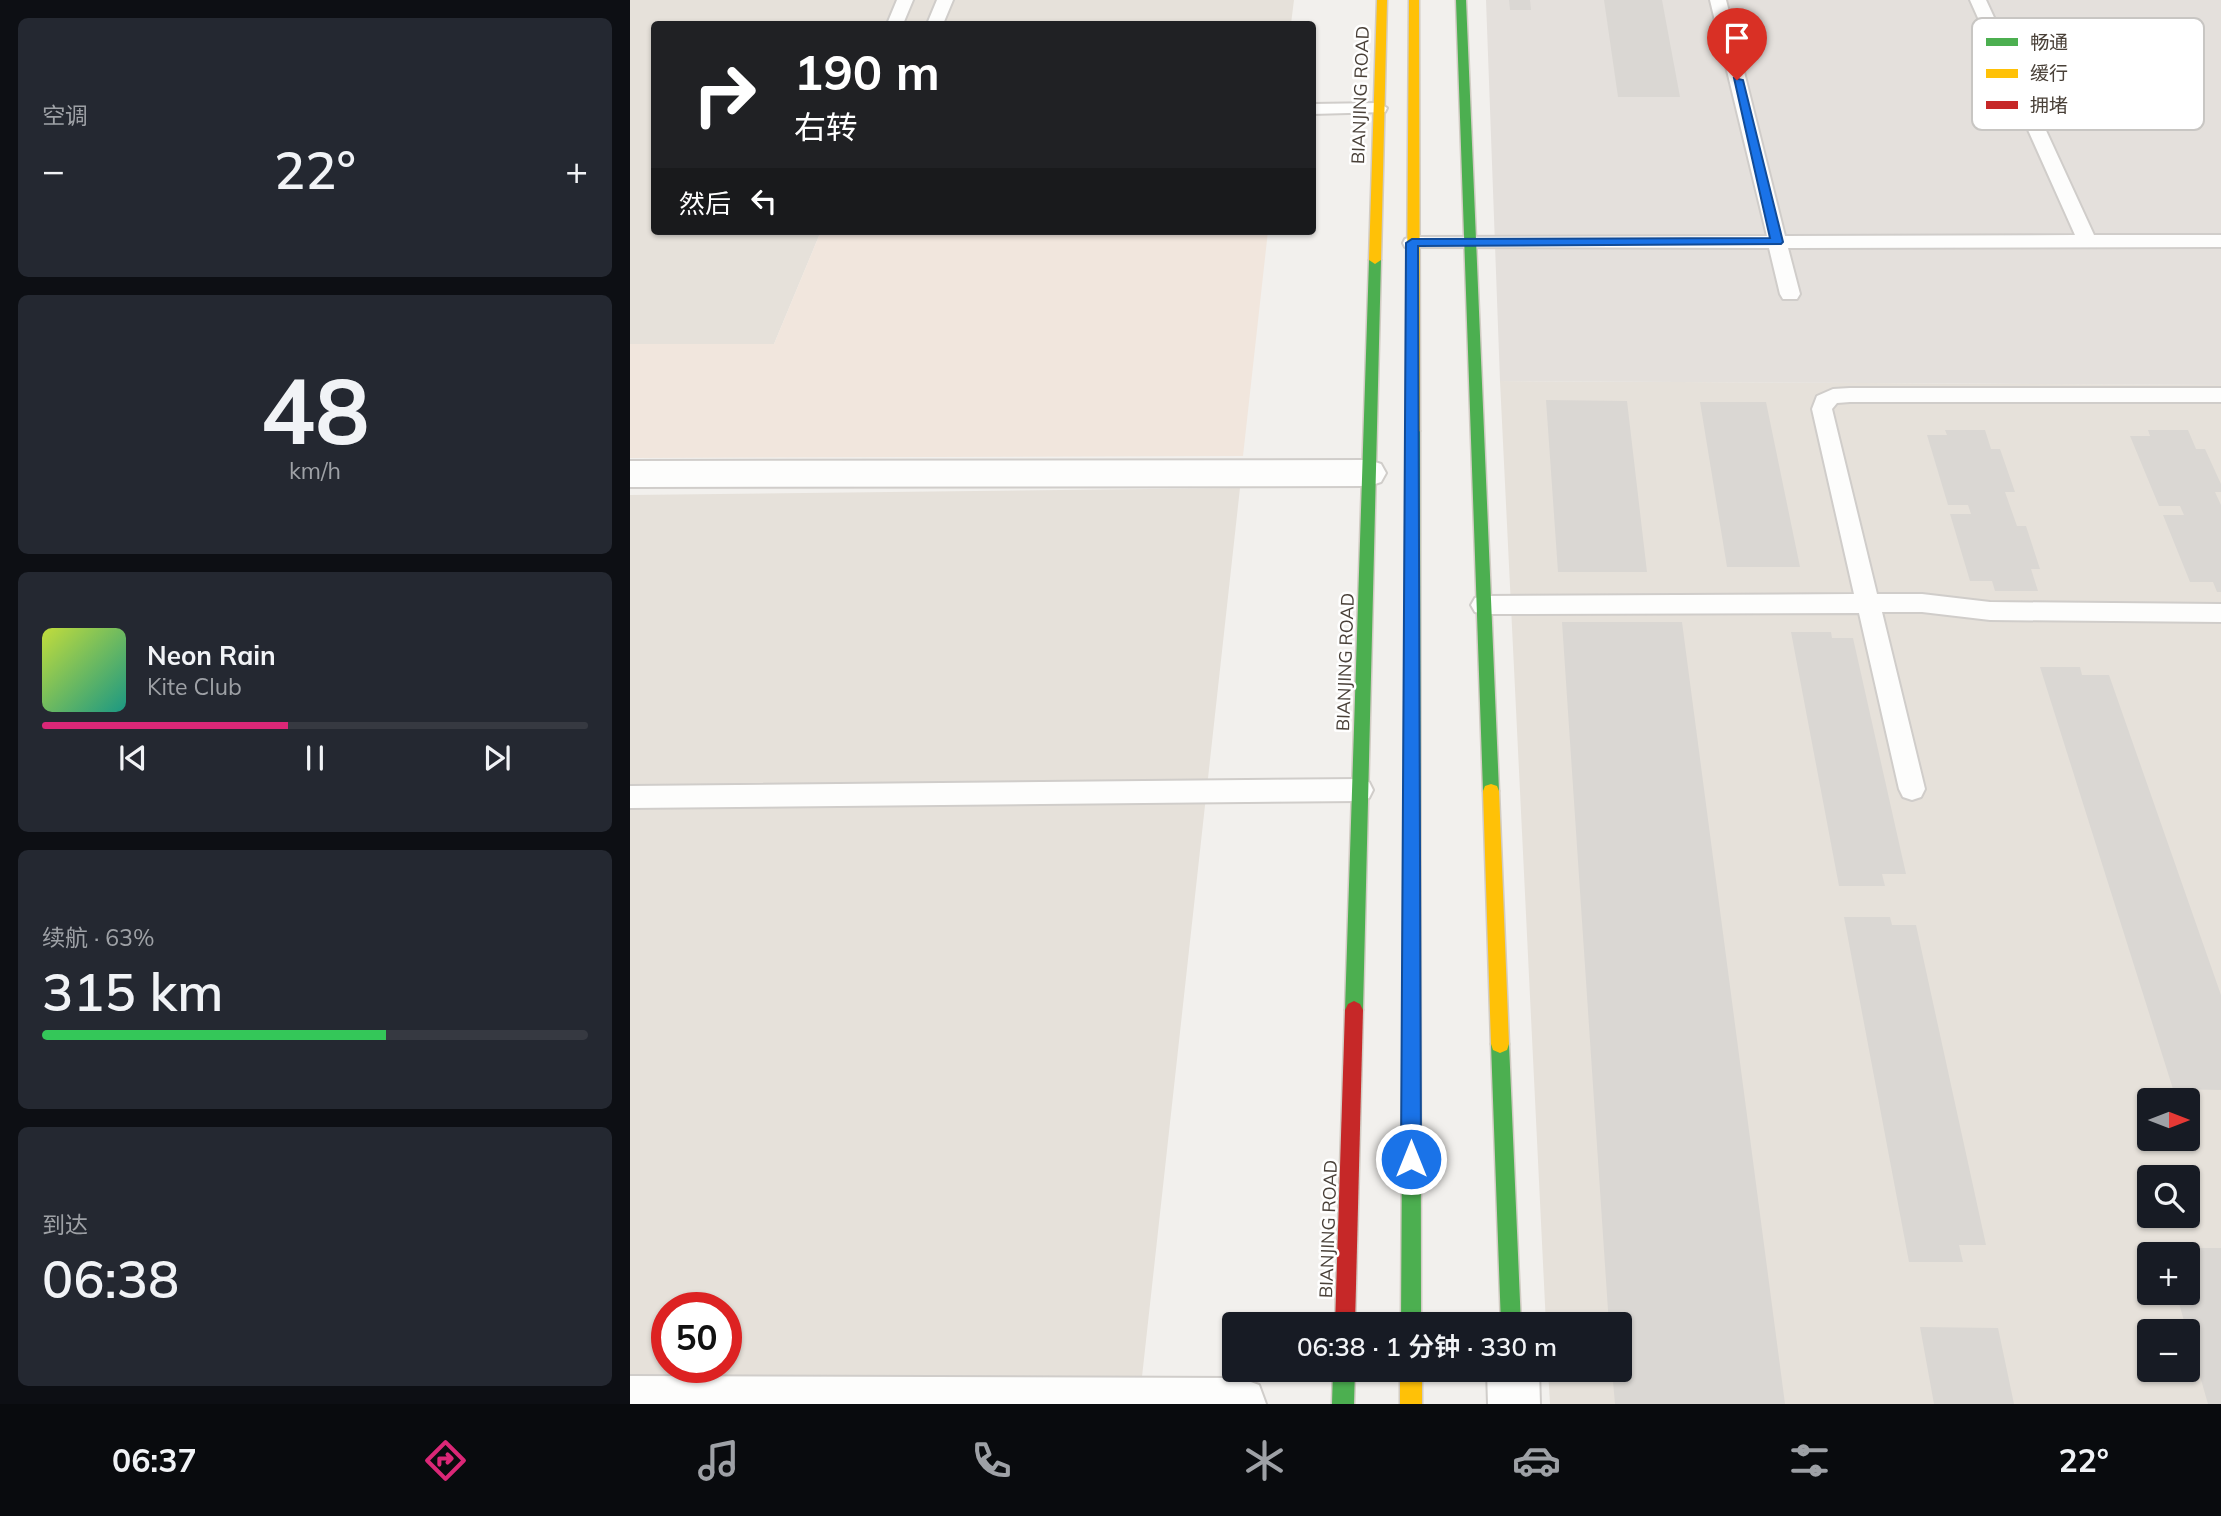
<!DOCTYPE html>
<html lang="zh">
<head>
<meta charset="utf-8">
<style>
  :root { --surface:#171b24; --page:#242831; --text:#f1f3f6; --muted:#9ea1a6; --line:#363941; --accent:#db2777 }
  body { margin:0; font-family:Mulish,"Noto Sans SC",sans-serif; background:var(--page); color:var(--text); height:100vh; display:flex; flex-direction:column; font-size:26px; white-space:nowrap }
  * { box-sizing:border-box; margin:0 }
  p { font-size:23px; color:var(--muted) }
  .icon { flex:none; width:38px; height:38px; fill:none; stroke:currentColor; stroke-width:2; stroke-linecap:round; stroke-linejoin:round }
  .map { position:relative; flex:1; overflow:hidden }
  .sheet { display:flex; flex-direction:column; gap:18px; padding:18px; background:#0d0f14; width:630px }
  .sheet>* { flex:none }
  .guide { position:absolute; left:21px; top:21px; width:665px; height:214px; border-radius:7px; box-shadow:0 2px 5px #0004; background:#202124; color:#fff; overflow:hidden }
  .needle { width:46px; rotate:90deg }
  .fabs { position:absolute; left:1507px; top:1088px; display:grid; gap:14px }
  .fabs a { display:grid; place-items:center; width:63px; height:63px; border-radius:7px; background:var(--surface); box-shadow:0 2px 5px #0004; font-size:35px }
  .speed { position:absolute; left:21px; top:1292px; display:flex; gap:14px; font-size:35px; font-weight:700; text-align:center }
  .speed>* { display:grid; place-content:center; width:91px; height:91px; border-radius:50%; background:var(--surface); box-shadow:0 2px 5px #0004; line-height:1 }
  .speed .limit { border:10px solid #d22; background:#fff; color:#111 }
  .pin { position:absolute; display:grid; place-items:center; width:60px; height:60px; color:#fff; margin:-72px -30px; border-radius:50% 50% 50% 0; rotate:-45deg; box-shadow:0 0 7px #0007 }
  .pin .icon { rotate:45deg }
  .me { position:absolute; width:77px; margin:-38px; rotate:0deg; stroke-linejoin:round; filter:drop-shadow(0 0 5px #0008) }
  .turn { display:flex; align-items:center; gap:24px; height:147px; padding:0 28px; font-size:32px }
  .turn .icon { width:91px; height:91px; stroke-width:2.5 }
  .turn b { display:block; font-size:49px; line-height:60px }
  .then { display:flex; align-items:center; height:66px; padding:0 28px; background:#0003; gap:14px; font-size:26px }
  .big { font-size:52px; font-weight:600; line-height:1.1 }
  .sheet .widget { flex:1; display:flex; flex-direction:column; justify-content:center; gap:10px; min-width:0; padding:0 24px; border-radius:10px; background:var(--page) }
  .sheet .dial { align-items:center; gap:0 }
  .dial b { font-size:91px; line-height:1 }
  .song { display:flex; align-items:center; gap:21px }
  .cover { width:84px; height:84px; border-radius:10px; background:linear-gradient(135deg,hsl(70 70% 55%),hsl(170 70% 35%)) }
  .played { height:7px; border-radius:4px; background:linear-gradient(90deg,var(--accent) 45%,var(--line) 45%) }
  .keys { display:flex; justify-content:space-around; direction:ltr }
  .heat { display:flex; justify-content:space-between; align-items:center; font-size:38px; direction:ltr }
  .charge { height:10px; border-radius:5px; background:linear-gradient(90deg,#34c759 63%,var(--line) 0) }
  .trip { position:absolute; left:592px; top:1312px; width:410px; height:70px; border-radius:7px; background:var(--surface); box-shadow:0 2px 5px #0004; font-weight:600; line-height:70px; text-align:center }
  .menu { display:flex; height:112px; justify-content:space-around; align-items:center; background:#090b0e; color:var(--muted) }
  .menu .icon { width:49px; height:49px }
  .menu .selected { color:var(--accent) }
  .menu b { font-size:32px; color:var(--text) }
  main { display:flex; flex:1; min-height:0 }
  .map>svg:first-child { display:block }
  .residential { fill:#e6e1da; fill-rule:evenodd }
  .commercial { fill:#f1e6dd }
  .industrial { fill:#e4e0dc }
  .building { fill:#dad7d3 }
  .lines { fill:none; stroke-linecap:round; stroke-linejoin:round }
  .lane-casing { stroke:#d0cdca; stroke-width:4 }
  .street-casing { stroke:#d0cdca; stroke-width:4 }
  .fast-casing { stroke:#d2ccc4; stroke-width:3 }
  .slow-casing { stroke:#d2ccc4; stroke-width:3 }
  .jam-casing { stroke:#d2ccc4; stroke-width:3 }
  .lane { fill:#fdfdfc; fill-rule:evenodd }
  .street { fill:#fdfdfc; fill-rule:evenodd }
  .fast { fill:#4caf50; fill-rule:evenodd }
  .slow { fill:#ffc107; fill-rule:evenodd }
  .jam { fill:#c62828; fill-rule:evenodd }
  .route { fill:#1a73e8; stroke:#114b97; stroke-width:2 }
  .labels { text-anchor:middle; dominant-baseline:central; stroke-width:5; stroke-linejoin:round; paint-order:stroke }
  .street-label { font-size:18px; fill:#494038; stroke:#fff }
  .key { fill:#fff; stroke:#c8c6c3; stroke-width:2 }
  .key-label { font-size:19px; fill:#494038 }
</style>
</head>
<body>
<main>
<section class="sheet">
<div class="widget"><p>空调</p>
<div class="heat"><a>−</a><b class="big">22°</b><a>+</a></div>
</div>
<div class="widget dial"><b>48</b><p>km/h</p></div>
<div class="widget">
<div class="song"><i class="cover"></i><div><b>Neon Rain</b><p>Kite Club</p></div></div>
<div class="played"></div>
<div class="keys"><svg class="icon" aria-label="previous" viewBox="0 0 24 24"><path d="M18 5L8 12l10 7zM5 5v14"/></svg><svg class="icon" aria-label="pause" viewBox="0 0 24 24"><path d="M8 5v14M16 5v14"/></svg><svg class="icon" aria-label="next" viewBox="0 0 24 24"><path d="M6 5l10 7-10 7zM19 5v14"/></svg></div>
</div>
<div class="widget"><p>续航 · 63%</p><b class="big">315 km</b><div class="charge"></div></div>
<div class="widget"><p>到达</p><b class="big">06:38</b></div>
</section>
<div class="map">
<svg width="1591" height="1404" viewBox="0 0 1591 1404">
  <rect width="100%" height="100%" fill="#f2f0ed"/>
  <path class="residential" d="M0 0H664L661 24H24V231H191L144 344H0Z
    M870 381 1591 385V1404H920L918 1370H989V1325H916ZM1519 1101H1558V1139H1519ZM1519 1178H1558V1216H1519ZM1519 1255H1558V1293H1519ZM1519 1332H1558V1370H1519Z
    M610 488 509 1404H0V495ZM37 1307H96V1367H37Z"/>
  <path class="commercial" d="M191 231H638L613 456 0 458V344H144Z"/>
  <path class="industrial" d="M856 0H1591V385L870 381Z"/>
  <path class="building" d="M879 0H900L901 10H880Z
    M974 0H1032L1050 97H988Z
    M916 400 997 401 1017 572H928Z
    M1070 402H1136L1170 567H1097Z
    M1315 430H1355L1361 449H1370L1385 492H1375L1387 526H1396L1410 569H1401L1408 591H1365L1362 581H1340L1320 514H1341L1338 505H1318L1297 435H1317Z
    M1518 430H1558L1566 449H1575L1591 484V492H1585L1591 505V592H1587L1583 582H1560L1533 515H1554L1550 506H1529L1500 436H1520Z
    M932 622H1052L1155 1404H985L982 1370H989V1325H979Z
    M1161 632H1201L1202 638H1223L1276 874H1252L1255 886H1209Z
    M1410 667H1450L1452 675H1479L1591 995V1090L1543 1089Z
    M1214 917H1260L1262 925H1286L1356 1245H1329L1333 1262H1279Z
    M1532 1248H1591V1404H1578L1546 1293H1558V1255H1534Z
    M1290 1327 1368 1328 1384 1404H1304Z"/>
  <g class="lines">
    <g class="lane-casing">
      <path id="lane" d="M267 0H283L273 24H257Z
        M307 0H323L313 24H297Z
        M1080 0H1096L1155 236 1445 235 1340 0H1356L1464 235H1591V247L1158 248 1170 294 1167 299H1153L1150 294 1139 248 775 247 773 243 775 239 782 237 1137 236Z
        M749 103 757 108 755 112 682 114V104Z
        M1220 388H1591V402H1220L1207 403 1202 409 1247 594H1292L1360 602 1591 604V622L1360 620 1292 612H1252L1295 789 1291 797 1282 800 1273 797 1269 789 1229 613 853 614 845 612 841 605 845 598 853 596 1224 594 1182 409 1187 396 1203 389Z
        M730 779 739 782 743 790 739 798 730 801 0 808V786Z"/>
    </g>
    <g class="street-casing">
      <path id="street" d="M739 460 751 464 756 473 751 482 739 486 0 487V461Z
        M857 1370H909L910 1404H858Z
        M0 1376 610 1378 629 1385 636 1404H0Z"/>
    </g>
    <g class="fast-casing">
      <path id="fast" d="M826 0H836L869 791 867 796 861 798 855 796 853 791Z
        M745 256 751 260 733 1010 730 1016 724 1019 718 1016 715 1010 739 260Z
        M783 426 790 431 791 1325H771L776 431Z
        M870 1035 877 1038 879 1044 891 1325H871L861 1044 863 1038Z
        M703 1370H725L724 1404H702Z"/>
    </g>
    <g class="slow-casing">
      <path id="slow" d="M747 0H757L751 260 745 264 739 260Z
        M779 0H789L790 431 783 436 776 431Z
        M861 784 867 786 869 791 879 1044 877 1050 870 1053 863 1050 861 1044 853 791 855 786Z
        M770 1370H792V1404H770Z"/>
    </g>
    <g class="jam-casing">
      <path id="jam" d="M724 1001 730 1004 733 1010 725 1325H705L715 1010 718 1004Z"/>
    </g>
    <use href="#lane" class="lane"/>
    <use href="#street" class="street"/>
    <use href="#fast" class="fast"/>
    <use href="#slow" class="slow"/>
    <use href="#jam" class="jam"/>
  </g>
  <path class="route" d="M1104 78 1113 80 1153 242 1151 244 788 246 791 1159 788 1166 781 1169 774 1166 771 1159 776 243 782 239 1140 238Z"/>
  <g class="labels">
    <g class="street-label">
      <text transform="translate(730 95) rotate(-88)">BIANJING ROAD</text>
      <text transform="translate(715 662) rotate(-88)">BIANJING ROAD</text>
      <text transform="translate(698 1229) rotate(-88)">BIANJING ROAD</text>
    </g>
  </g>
  <rect x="1342" y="18" width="232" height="112" rx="10" class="key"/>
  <rect x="1356" y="38" width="32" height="8" fill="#4caf50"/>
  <rect x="1356" y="69" width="32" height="9" fill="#ffc107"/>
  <rect x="1356" y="101" width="32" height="8" fill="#c62828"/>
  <g class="key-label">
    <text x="1400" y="49">畅通</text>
    <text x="1400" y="80">缓行</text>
    <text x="1400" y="112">拥堵</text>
  </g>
</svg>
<div class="fabs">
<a><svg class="needle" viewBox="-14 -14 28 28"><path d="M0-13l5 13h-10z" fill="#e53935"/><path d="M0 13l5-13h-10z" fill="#9ea1a6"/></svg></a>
<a><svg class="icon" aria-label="search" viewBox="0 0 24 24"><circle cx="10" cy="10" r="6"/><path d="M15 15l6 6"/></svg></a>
<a>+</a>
<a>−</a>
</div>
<div class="speed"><div class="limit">50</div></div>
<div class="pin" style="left:1107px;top:80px;background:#d93025"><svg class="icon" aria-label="arrive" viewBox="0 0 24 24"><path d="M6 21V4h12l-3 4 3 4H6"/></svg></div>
<svg class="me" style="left:781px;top:1159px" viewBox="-20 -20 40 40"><circle r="17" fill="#1a73e8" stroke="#fff" stroke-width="3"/><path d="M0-11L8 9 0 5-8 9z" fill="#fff"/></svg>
<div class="trip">06:38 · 1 分钟 · 330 m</div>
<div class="guide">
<div class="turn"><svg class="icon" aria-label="right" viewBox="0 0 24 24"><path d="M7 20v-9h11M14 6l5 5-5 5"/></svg><div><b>190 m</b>右转</div></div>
<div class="then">然后<svg class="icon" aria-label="left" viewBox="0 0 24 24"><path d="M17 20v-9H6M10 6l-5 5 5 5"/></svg></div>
</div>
</div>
</main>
<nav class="menu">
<b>06:37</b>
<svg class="icon selected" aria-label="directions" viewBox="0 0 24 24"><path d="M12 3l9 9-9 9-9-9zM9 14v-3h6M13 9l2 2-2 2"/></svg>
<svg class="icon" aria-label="music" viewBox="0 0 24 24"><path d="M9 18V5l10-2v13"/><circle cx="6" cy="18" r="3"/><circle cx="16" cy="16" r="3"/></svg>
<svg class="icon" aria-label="phone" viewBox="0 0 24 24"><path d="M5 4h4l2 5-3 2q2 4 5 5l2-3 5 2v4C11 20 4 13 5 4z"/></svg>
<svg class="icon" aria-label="climate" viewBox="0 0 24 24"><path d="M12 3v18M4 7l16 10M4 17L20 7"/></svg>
<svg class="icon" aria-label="car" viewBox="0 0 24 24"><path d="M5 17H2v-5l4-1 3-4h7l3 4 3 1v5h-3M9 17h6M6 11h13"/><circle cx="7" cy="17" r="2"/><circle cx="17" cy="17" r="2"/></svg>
<svg class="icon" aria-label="filters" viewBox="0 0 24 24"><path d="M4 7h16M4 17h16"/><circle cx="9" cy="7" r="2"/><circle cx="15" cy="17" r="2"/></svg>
<b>22°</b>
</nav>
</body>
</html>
